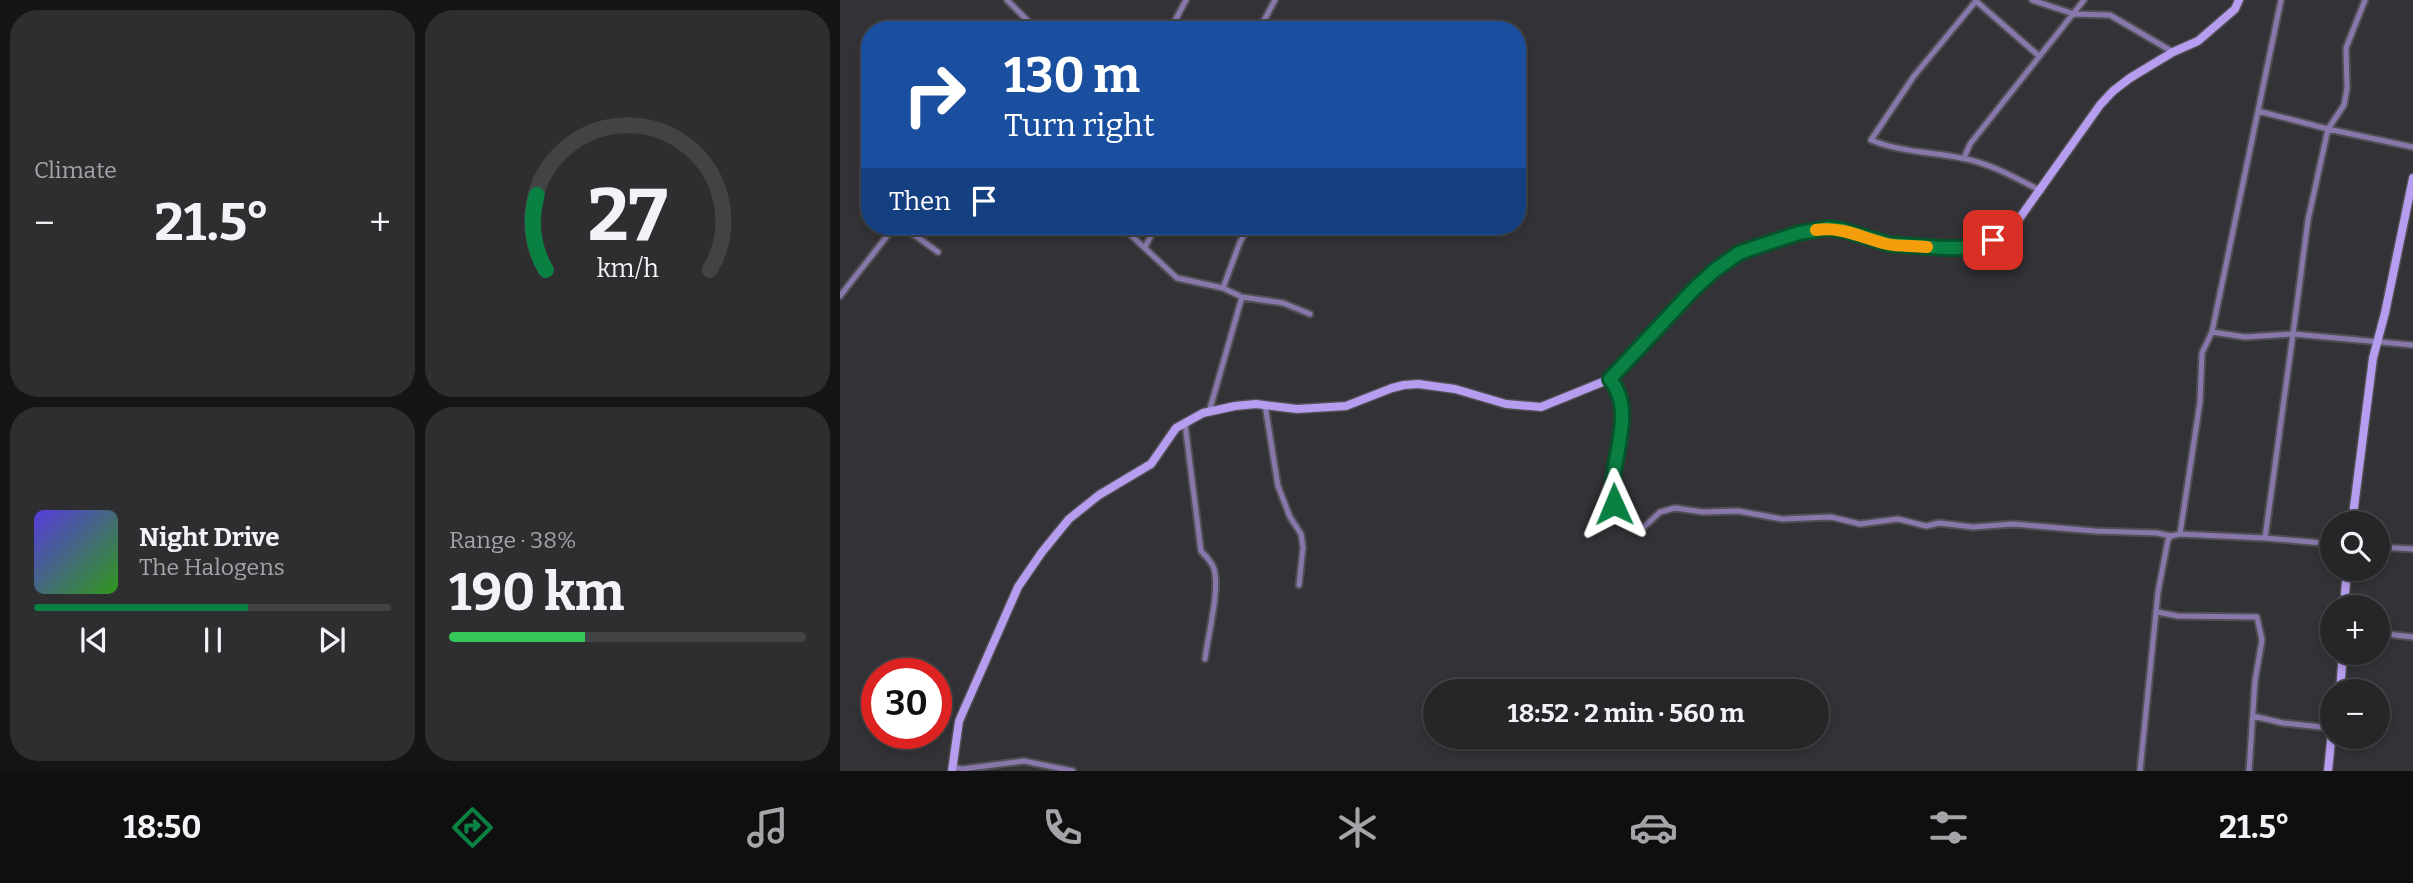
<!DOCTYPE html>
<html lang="en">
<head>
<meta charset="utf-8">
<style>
  :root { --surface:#262628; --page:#2e2e30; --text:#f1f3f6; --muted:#a4a5a8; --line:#424345; --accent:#0b8043 }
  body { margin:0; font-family:Bitter,serif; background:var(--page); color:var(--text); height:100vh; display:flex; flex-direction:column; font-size:26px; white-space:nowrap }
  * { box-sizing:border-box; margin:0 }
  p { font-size:23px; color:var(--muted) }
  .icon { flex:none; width:38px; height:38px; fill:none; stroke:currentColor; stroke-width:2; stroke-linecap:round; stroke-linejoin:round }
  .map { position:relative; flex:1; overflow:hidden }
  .panel { display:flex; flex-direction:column; gap:10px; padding:10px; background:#151516; width:840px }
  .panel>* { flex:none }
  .top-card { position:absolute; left:21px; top:21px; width:665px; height:214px; border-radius:28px; box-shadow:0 4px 10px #0003,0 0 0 2px var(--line); background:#1a4fa0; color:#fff; overflow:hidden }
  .buttons { position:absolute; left:1480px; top:511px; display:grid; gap:14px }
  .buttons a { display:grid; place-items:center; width:70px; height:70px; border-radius:50%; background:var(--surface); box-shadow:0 4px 10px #0003,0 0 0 2px var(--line); font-size:35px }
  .speed { position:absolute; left:21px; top:658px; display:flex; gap:14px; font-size:35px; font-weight:700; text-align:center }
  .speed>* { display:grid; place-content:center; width:91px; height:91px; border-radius:50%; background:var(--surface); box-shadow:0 4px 10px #0003,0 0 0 2px var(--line); line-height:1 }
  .speed .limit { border:10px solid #d22; background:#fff; color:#111 }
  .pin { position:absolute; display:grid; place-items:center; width:60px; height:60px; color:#fff; margin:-30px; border-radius:14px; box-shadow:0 4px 10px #0006 }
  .me { position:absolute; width:77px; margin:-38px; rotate:359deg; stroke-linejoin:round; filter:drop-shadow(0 0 5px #0008) }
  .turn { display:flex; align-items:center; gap:24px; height:147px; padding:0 28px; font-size:32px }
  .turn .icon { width:91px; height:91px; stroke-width:2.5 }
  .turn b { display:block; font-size:49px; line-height:60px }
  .then { display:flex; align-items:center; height:66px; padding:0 28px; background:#0003; gap:14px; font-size:26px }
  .big { font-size:52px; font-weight:700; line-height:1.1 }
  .panel .card { flex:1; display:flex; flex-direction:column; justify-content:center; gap:10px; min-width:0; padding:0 24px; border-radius:28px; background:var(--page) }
  .panel .dial { align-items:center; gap:0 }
  .dial svg { height:182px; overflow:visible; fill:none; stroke:var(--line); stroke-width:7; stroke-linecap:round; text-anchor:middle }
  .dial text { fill:var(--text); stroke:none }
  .song { display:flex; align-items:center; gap:21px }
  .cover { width:84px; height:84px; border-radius:10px; background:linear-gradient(135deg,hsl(250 70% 55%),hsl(110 70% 35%)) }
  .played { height:7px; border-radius:4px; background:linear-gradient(90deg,var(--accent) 60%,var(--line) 60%) }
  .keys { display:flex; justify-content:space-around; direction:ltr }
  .heat { display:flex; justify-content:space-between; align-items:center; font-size:38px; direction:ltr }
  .charge { height:10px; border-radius:5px; background:linear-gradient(90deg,#34c759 38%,var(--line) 0) }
  .panel .tiles { flex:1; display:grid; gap:10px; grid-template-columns:repeat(2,1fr) }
  .trip { position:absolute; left:583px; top:679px; width:406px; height:70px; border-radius:35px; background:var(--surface); box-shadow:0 4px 10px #0003,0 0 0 2px var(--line); font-weight:700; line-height:70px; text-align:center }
  .tabs { display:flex; height:112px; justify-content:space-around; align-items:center; background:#0f0f10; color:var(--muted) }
  .tabs .icon { width:49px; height:49px }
  .tabs .active { color:var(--accent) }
  .tabs b { font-size:32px; color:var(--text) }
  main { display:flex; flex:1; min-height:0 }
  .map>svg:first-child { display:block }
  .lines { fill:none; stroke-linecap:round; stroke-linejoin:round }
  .street-casing { stroke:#504f53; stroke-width:9 }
  .secondary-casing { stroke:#504f53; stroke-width:11 }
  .street { stroke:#8777ab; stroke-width:5 }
  .secondary { stroke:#b79def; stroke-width:8 }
  .route-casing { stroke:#07532c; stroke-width:18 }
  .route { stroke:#0b8043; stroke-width:12 }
  .slow { stroke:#f59e0b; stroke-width:12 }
</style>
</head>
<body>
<main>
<section class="panel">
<div class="tiles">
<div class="card"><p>Climate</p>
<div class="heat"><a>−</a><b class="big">21.5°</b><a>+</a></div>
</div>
<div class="card dial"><svg viewBox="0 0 100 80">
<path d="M14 69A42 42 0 1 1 86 69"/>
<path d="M14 69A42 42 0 0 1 10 36" stroke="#0b8043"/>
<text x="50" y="56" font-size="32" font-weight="700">27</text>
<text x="50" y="72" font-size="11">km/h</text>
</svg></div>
<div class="card">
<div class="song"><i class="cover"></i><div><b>Night Drive</b><p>The Halogens</p></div></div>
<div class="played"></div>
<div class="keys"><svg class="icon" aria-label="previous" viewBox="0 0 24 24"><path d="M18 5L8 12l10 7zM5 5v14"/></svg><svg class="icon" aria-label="pause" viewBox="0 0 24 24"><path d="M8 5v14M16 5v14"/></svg><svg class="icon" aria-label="next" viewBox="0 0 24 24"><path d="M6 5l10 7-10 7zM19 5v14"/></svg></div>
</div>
<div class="card"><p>Range · 38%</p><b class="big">190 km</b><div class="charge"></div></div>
</div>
</section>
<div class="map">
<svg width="1573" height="771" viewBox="0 0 1573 771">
  <rect width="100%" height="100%" fill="#333236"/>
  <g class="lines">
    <g class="street-casing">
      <path id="street" d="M167 0 197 30
        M1192 0 1234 14 1270 15 1333 52
        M1441 0 1418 111 1488 129 1504 105 1507 88 1506 48 1525 0
        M330 30 346 0
        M419 30 435 0
        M1199 56 1136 1 1074 76 1031 140C1060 152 1091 152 1121 158 1150 163 1176 178 1201 191
        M1418 111 1372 332 1405 337 1453 334 1425 538
        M1573 147 1488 129 1468 220 1453 334 1573 345
        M1124 158 1130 144 1244 0
        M62 226 98 252
        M281 226 337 278 383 288 402 297 369 412
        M305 247 316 226
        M383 288 400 242 409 226
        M0 296 55 226
        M402 297 443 303 470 314
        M770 379C776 387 781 393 782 403 788 438 754 491 784 518 791 524 795 527 803 528L820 512 835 508 863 512 898 511 942 519 991 517 1020 524 1058 519 1086 526 1099 523 1133 527 1173 524 1255 531 1317 533 1331 536
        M425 405 438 486 450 517 461 534 463 547 459 585
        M345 424 361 551C366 556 372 562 374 569 380 590 368 635 365 659
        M1340 534 1360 402 1362 353 1372 332
        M1538 547 1573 549
        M1317 612 1338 616 1417 617 1422 640 1415 681 1409 771
        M1538 633 1573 637
        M1413 716 1443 723 1491 728
        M113 767 122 769 184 761 233 771
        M1300 771 1318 592 1328 540 1331 536 1340 534 1425 538 1493 544"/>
    </g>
    <g class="secondary-casing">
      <path id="secondary" d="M1512 523 1533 358 1545 313 1573 178
        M1504 607 1507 569
        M1500 691 1503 653
        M112 771 119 721 178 587 202 552 229 519 259 495 311 464 336 428 363 413 395 406 416 404 457 409 506 406 552 388 564 385 578 384 615 389 666 404 701 407 770 379 855 288 875 270 899 253 939 239 988 228 1003 230 1049 244 1121 248 1153 240 1168 231 1179 219 1260 105 1273 91 1290 78 1333 52 1358 41 1395 9 1399 0
        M1488 771 1493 721"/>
    </g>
    <use href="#street" class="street"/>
    <use href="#secondary" class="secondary"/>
  </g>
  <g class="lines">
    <g class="route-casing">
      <path id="route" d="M774 504C766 463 799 415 770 379L855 288 875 270 899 253 919 246 959 233 988 228 1003 230 1049 244 1104 248H1121L1153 240"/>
    </g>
    <use href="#route" class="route"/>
    <path class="slow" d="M976 230C1002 226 1022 238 1047 244 1060 247 1074 245 1087 247"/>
  </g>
</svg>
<div class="buttons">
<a><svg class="icon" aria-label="search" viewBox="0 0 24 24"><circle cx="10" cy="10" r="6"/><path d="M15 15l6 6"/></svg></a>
<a>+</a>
<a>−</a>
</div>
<div class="speed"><div class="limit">30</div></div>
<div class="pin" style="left:1153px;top:240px;background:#d93025"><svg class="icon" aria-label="arrive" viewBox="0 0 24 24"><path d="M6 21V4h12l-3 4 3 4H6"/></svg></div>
<svg class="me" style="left:774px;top:504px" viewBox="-20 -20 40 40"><path d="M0-17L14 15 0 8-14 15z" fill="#0b8043" stroke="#fff" stroke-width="4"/></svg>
<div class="trip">18:52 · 2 min · 560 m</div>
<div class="top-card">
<div class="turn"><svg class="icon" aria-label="right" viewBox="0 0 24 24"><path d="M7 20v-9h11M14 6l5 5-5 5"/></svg><div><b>130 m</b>Turn right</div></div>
<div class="then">Then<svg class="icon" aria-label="arrive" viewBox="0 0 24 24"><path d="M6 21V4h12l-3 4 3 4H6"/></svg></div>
</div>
</div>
</main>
<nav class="tabs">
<b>18:50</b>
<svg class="icon active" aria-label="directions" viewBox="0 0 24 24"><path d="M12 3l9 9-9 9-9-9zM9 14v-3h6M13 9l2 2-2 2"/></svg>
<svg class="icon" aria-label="music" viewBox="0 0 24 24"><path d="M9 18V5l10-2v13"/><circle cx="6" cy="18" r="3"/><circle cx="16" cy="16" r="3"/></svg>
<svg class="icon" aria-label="phone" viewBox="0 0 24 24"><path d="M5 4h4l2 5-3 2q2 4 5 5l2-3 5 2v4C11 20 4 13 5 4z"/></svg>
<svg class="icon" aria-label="climate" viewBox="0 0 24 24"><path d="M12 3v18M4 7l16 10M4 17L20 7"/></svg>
<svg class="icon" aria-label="car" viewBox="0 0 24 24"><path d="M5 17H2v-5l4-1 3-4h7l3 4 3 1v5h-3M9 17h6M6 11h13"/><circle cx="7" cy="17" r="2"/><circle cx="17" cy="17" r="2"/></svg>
<svg class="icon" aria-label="filters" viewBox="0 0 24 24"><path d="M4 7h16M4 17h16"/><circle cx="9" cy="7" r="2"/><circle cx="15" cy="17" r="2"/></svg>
<b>21.5°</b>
</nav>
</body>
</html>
